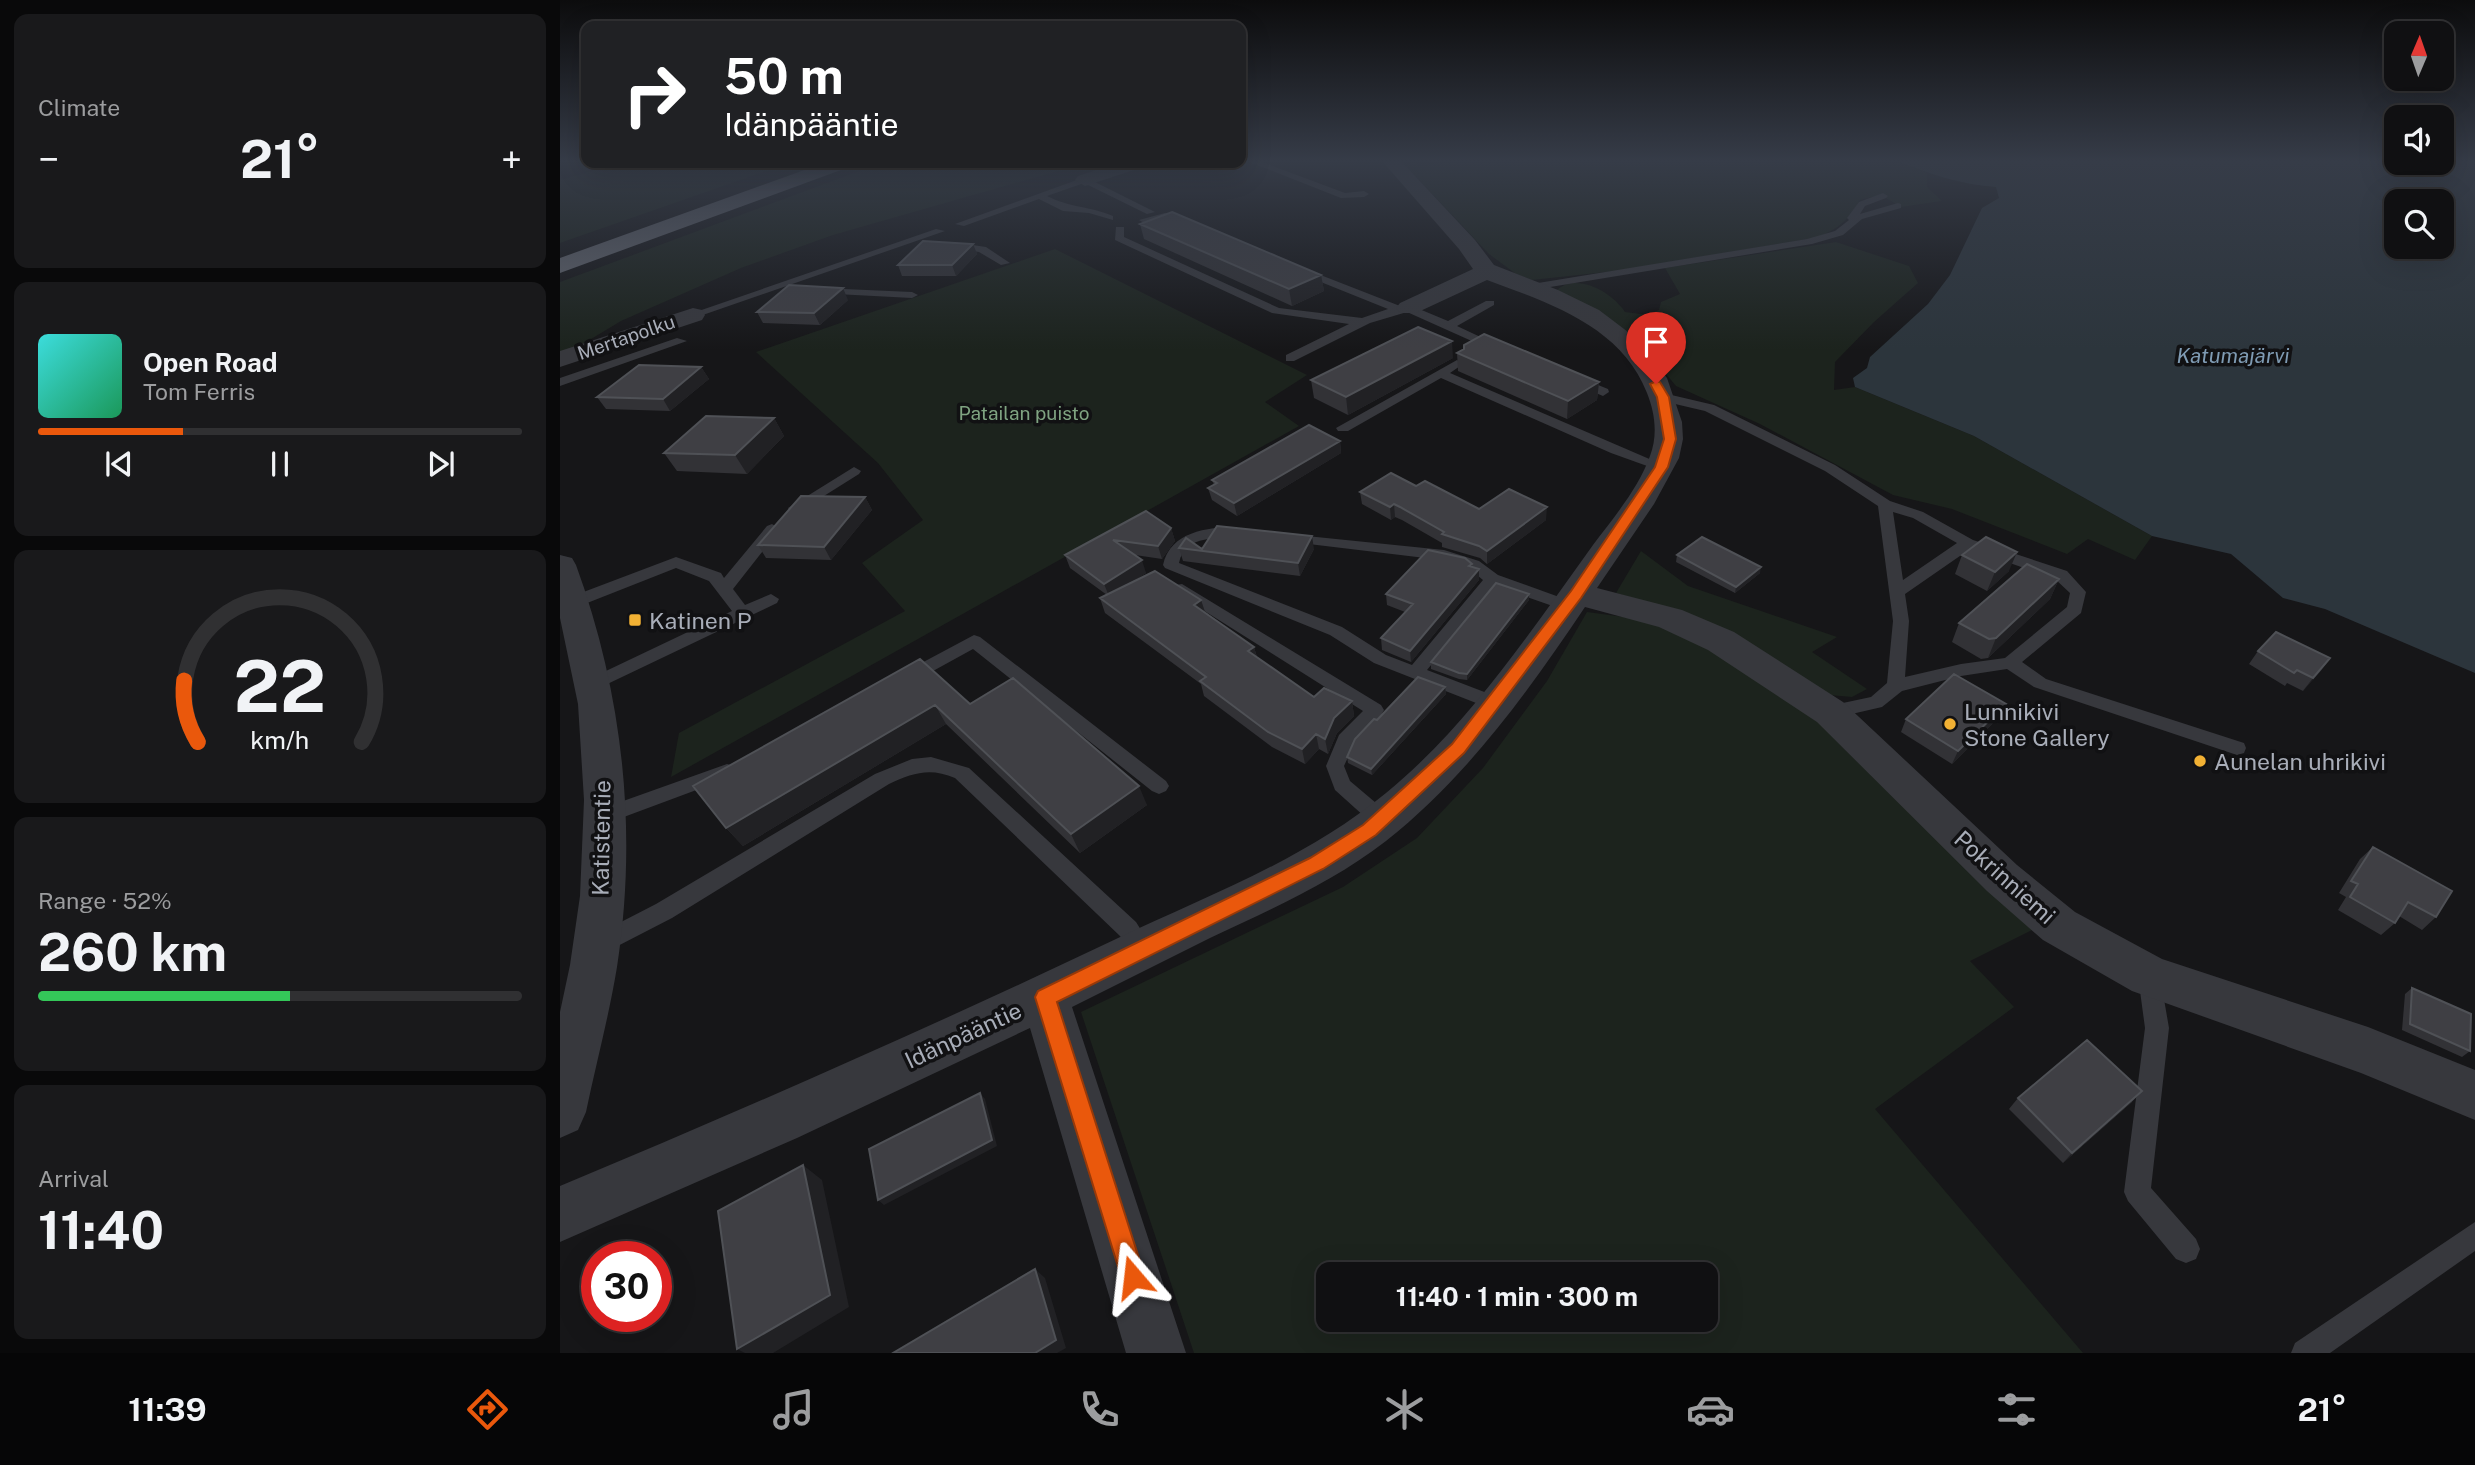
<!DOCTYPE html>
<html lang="en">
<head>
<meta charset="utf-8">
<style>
  :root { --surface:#101012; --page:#19191b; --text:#f1f3f6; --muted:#9c9d9f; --line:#303032; --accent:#ea580c }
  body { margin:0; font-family:"Public Sans",sans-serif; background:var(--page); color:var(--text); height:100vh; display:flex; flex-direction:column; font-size:26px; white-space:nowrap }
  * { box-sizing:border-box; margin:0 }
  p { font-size:23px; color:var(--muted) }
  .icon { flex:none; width:38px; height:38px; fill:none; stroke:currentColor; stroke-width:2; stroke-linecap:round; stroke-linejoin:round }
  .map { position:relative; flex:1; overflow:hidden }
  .side { display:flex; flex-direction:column; gap:14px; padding:14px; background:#09090a; width:560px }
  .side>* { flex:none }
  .top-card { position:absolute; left:21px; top:21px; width:665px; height:147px; border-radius:14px; box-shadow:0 7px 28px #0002,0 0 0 2px var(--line); background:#202124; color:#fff; overflow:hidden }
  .needle { width:46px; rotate:2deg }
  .controls { position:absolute; left:1824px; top:21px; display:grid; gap:14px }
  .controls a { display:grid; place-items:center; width:70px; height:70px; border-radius:14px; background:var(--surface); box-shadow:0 7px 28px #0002,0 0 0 2px var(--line); font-size:35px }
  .speed { position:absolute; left:21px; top:1241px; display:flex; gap:14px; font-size:35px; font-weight:700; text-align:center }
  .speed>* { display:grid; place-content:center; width:91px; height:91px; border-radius:50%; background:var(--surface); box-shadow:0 7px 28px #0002,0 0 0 2px var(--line); line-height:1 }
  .speed .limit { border:10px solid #d22; background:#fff; color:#111 }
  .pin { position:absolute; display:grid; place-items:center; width:60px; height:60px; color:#fff; margin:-72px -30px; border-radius:50% 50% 50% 0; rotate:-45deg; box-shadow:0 0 7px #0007 }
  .pin .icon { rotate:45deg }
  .me { position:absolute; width:77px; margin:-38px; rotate:343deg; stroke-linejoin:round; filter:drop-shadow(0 0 5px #0008) }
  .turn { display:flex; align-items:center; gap:24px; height:147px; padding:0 28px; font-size:32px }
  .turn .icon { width:91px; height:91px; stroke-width:2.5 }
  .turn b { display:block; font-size:49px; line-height:60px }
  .big { font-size:52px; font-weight:700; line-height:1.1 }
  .side .card { flex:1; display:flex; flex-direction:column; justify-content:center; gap:10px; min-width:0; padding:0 24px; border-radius:14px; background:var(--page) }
  .side .dial { align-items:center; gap:0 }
  .dial svg { height:182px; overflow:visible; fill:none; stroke:var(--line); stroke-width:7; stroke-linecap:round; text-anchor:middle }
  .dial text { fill:var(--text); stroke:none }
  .song { display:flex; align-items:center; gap:21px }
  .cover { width:84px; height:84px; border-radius:10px; background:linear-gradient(135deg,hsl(180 70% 55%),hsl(150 70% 35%)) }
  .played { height:7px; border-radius:4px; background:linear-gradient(90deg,var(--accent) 30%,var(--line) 30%) }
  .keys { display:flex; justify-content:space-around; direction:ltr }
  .heat { display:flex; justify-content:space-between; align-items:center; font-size:38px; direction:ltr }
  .charge { height:10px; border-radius:5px; background:linear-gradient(90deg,#34c759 52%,var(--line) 0) }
  .trip { position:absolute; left:756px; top:1262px; width:402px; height:70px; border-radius:14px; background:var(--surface); box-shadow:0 7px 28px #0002,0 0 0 2px var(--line); font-weight:700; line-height:70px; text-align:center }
  .tab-bar { display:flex; height:112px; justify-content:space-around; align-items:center; background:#060607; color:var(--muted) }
  .tab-bar .icon { width:49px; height:49px }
  .tab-bar .on { color:var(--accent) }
  .tab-bar b { font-size:32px; color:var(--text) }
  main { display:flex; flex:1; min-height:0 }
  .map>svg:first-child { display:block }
  .green { fill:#1c231d; fill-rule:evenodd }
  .water { fill:#2c353c; fill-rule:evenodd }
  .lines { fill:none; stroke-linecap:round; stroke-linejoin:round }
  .lane { fill:#37383d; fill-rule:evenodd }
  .street { fill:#37383d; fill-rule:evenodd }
  .highway { fill:#63666e; fill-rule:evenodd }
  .wall { fill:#323236 }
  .shaded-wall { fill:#212124 }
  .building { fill:#3f3f44; stroke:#4f5156; stroke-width:2 }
  .route { fill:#ea580c; stroke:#983908; stroke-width:2 }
  .poi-dot { fill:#f2b134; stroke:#111113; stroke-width:2.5 }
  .labels { text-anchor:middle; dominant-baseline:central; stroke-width:7; stroke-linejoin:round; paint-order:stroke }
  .far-street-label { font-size:19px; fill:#a8adb8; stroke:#111113 }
  .far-park-label { font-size:19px; fill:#7fa381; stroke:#111113 }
  .far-water-label { font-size:21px; font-style:italic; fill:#7f9bb3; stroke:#111113 }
  .poi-label { font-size:23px; fill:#a8adb8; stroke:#111113; text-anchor:start }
  .street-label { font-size:23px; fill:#a8adb8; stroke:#111113 }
</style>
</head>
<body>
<main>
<section class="side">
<div class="card"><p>Climate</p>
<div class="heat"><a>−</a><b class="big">21°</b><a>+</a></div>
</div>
<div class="card">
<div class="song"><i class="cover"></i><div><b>Open Road</b><p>Tom Ferris</p></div></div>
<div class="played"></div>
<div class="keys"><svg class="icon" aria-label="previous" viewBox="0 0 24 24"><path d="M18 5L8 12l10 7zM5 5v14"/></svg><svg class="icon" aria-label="pause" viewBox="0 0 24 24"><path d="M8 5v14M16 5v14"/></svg><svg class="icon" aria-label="next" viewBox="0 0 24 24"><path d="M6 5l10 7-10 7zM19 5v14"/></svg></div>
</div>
<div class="card dial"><svg viewBox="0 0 100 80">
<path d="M14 69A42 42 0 1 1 86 69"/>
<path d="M14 69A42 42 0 0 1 8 42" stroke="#ea580c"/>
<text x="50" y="56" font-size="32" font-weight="700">22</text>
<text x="50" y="72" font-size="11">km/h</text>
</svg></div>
<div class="card"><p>Range · 52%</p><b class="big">260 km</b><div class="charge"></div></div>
<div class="card"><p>Arrival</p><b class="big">11:40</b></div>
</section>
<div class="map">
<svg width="1915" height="1353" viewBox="0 0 1915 1353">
  <rect width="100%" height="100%" fill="#161618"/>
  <path class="green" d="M891 161H1338L1367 173V187L1382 201 1341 207 1321 195 1300 200C1288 221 1276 231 1254 238L1056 271 972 280 956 274 929 254 844 164 856 162 861 166Z
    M62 163H229L0 243V180Z
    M321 163H526L273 235 181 268 61 321 21 345 0 352V282Z
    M1276 242 1349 266 1358 283 1314 322 1275 362 1274 390 1295 387 1414 436 1592 536 1575 560 1528 539 1507 554 1392 509 1333 495 1200 424 1116 386 1074 336 1033 308 996 291C1016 271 1053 293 1065 312L1088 315 1099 310 1101 302 1120 294 1105 268Z
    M495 249 747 375 705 402 739 426 111 777 119 733 345 611 302 563 363 520 318 463 196 352Z
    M1081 551 1128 586 1277 637 1252 652 1307 689 1292 697 1258 694 1114 610 1056 593Z
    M1027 612 1086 620 1152 651 1264 722 1472 930 1410 961 1454 1007 1315 1109 1523 1353H634L521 1012 783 887 857 838 923 768 987 681ZM768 1274H1146V1320H768Z"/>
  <path class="water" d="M1338 161H1915V673L1765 609 1723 598 1671 554 1592 536 1414 436 1295 387 1293 378 1307 368 1310 357 1368 304 1390 275 1422 208 1439 198 1436 187C1403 185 1369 174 1338 161ZM1836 201H1881V247H1836Z"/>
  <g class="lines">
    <path class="lane" d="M687 161H699L785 193 804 191 809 194 804 197 781 198Z
      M525 177 595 212 587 214 524 183 487 196C511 208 529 206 553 216V220L529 213 503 211 479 199 404 226 395 224Z
      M1323 193 1328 196 1326 198 1305 206 1300 214 1338 203 1341 204V208L1302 219 1283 235 1252 244 972 290 967 287 972 284 1247 239 1275 231 1289 220 1287 218 1299 202Z
      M605 213 628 223 623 226 604 219 584 223 579 220Z
      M556 227H564V237L719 308 802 318 828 309 736 272V268L740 267 840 306H852L888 321 926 301H934V305L897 326 944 348 934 351 847 312 810 323 734 361H726V355L789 324 712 313 555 240Z
      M376 229 385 231 137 317 127 315Z
      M392 242 426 247 450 263 441 265 419 252 388 247V243Z
      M261 288 352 292 358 295 352 298 257 293V289Z
      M117 338 127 341 0 386V378Z
      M897 360 903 364 890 373 1108 467 1101 471 1051 453 881 378 788 431H778L776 428Z
      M1016 376 1048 389 1049 392 1043 396 1012 383 1010 380Z
      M1103 393 1154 405 1275 465 1330 501 1363 512 1413 540 1507 571 1526 592 1521 613 1462 662 1486 679 1684 743 1686 748 1684 753 1677 755 1474 687 1447 669 1401 676 1342 691 1322 707 1270 719 1264 717 1261 712 1264 707 1311 697 1327 683 1333 621 1318 506 1265 471 1145 411 1098 400V394ZM1333 512 1353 518 1397 543 1343 580ZM1410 549 1495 579 1510 593 1507 607 1445 658 1401 664 1345 677 1349 621 1345 594Z
      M294 467 301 471 299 474 240 511H230L228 508Z
      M212 524 220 529 173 589 185 605 211 594 219 599 217 603 39 688H27L24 684 27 680 172 611 149 581 116 568 17 607H5L3 603 5 599 116 557 161 573 164 578 207 526Z
      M676 527 684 532 681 535C660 540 625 533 619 563L782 627 826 655 852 665 923 580 907 567 882 560 732 542 727 540 724 537 727 534 884 550 919 561 938 575 1013 602 1015 606 1007 611 935 586 867 670 940 698 943 703 940 708 934 710 814 663 770 635 605 568 603 565C610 532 647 527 676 527Z
      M622 584 821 705 824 710 821 715 794 744 784 766 790 781 829 814 832 820 829 826 822 828 815 826 775 790 766 766 779 735 803 711 616 593 614 589 616 585Z
      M414 635 420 637 606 781 609 786 606 791 599 794 592 791 413 649 353 682H341L338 678 341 674Z
      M371 757 409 768 576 922 593 949 590 956 582 959 574 956 560 936 395 778C370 767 352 773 329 784L112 918 48 951 40 954 32 951 29 944 32 937 96 904 315 774 352 759Z
      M167 764 174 766 177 771 174 776 45 824 38 822 35 816 38 810Z
      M1589 966 1597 969 1600 976 1609 1028 1591 1188 1636 1239 1640 1249 1636 1259 1626 1263 1616 1259 1568 1201 1564 1192 1585 1028 1578 976 1581 969Z
      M1915 1222V1251L1770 1353H1731L1735 1343Z"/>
    <path class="street" d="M822 161H841L915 240 934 265 998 290 1039 310 1076 338 1107 378 1122 422 1123 439 1119 458 1094 504 1037 588 1122 610 1174 632 1283 702 1457 865 1515 912 1602 959 1808 1027 1915 1070V1120L1801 1073 1572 991 1483 940 1427 891 1257 722 1148 650 1099 627 1025 607C968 692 907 777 826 841 773 882 710 910 650 938 604 961 558 984 512 1007L626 1353H566L470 1028 237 1138 0 1242V1186C187 1108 373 1026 556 939 649 895 746 859 826 793 910 724 970 632 1033 545 1054 517 1078 489 1090 456 1098 435 1095 413 1087 393 1061 326 989 303 927 280L856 313H840L836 308 840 303 913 269 899 249Z
      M558 163H585L583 167 525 186 515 180 518 176Z
      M133 308 142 310 145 315 142 320 0 367V351Z
      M0 555 12 558 16 565C63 694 78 831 57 967 49 1016 36 1064 26 1112L18 1130 0 1138V1012L10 965 20 896 24 800 18 704 0 618Z"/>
    <path class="highway" d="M264 163H292L289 167 0 273V258Z"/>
  </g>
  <path class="wall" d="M580 224 761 275 764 291 732 306 584 239Z
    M413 244 417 254 396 276H342L338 265Z
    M288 300 260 325 203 323 197 312Z
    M897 353 1039 382 1037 400 1007 419 898 371Z
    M893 358 788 415 754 398 751 380Z
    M141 367 149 379 110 411 46 409 37 397Z
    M214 418 224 436 187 474 117 471 104 453Z
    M780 441 781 453 677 516 652 500 648 488 654 485 652 480Z
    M856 486 919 509 986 520 927 564 920 558 882 547V543L842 520 835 517 831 520 802 504 800 492Z
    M305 497 312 510 271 560 206 558 198 545Z
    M586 511 611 528 615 541 602 559 575 555 586 573 566 585 641 600 645 612 694 647 697 657 754 697 792 701 794 716 777 733 768 754 759 749 745 764 712 747 644 696 641 684 545 613 540 598 547 595 510 568 505 555Z
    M619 548 642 549H754L740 576 623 561Z
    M1117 555 1200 573 1175 593 1116 562Z
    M1402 555 1449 571 1427 591 1395 574Z
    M912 564V567L919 580 851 662 822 650 821 638 845 612 827 605 826 594Z
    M1499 579 1490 599 1428 658 1421 659 1392 642 1399 623Z
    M969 594V600L907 680 899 679 871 669V662Z
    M1698 651 1770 658 1743 691 1727 683 1725 686 1689 664Z
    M360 659 410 704 587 805 520 853 386 724 183 846 166 828Z
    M885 687 886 694 812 775 788 763 787 757 817 720Z
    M1446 704 1439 717 1392 764 1341 732 1346 719Z
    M1813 847 1876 917 1862 930 1839 916 1835 923 1821 935 1778 910 1786 897 1779 893 1800 859Z
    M1852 988 1910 1051 1902 1057 1842 1030 1845 994Z
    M1458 1098 1572 1102 1503 1163 1449 1109Z"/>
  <path class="shaded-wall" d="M413 244 417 254 396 276 392 265Z
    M761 275 764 291 732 306 729 289Z
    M283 288 288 300 260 325 254 313Z
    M892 341 893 358 788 415 786 397Z
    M141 367 149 379 110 411 103 399Z
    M1039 382 1037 400 1007 419 1008 401Z
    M214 418 224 436 187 474 175 455Z
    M780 441 781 453 677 516 674 503Z
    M305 497 312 510 271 560 264 547Z
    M834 504 835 517 831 520 830 507Z
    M987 507 986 520 927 564V551Z
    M611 528 615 541 602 559 598 546Z
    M752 536 754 549 740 576 738 563Z
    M1457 552 1449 571 1427 591 1435 572Z
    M582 560 586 573 549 596 544 584Z
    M1201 567 1200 573 1175 593 1176 587Z
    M919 569V580L851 662 850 651Z
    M1499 579 1490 599 1428 658 1436 638Z
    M969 594V600L907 680V674Z
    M641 600 646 615 634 605Z
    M694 647 698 662 688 651Z
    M1770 658 1761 671 1743 691 1753 678Z
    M885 687 886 694 812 775 811 769Z
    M792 701 794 716 777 733 768 754 765 739 774 718Z
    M1446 704 1439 717 1392 764 1398 751Z
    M375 705 386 724 183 846 166 828Z
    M756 734 759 749 745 764 742 749Z
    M579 786 587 805 520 853 511 834Z
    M1582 1091 1572 1102 1503 1163 1512 1153Z
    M420 1093 425 1099 437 1146 324 1205 318 1200Z
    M243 1165 262 1180 289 1307 213 1353H185L177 1349Z
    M475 1269 485 1278 506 1348 497 1353H475Z"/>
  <path class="building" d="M612 212 761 275 729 289 580 224Z
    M363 241 413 244 392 265H338Z
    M229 285 283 288 254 313 197 312Z
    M858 327 892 341 786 397 751 380Z
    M924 334 1039 382 1008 401 897 353 904 349V345Z
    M79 365 141 367 103 399 37 397Z
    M146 416 214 418 175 455 104 453Z
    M749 425 780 441 674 503 648 488 657 483 652 480Z
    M831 473 856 486 865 481 919 509 949 489 987 507 927 551 919 546 882 534 884 532 840 507 834 504 830 507 800 492Z
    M241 496 305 497 264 547 198 545Z
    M586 511 611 528 598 546 553 540 582 560 544 584 505 555Z
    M657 526 752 536 738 563 619 548 626 538 642 549Z
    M1142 537 1201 567 1176 587 1117 555Z
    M1426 537 1457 552 1435 572 1402 555Z
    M868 550 905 558 912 564 909 566 919 569 850 651 821 638 853 604 826 594Z
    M1467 564 1499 579 1436 638 1429 639 1399 623Z
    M595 571 641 600 634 605 694 647 688 651 754 697 764 688 792 701 774 718 765 739 756 734 742 749 708 732 640 681 646 677 540 598Z
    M936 583 969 594 907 674 899 673 871 662Z
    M1716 632 1770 658 1753 678 1737 670 1734 673 1698 651Z
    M360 659 410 704 453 678 579 786 511 834 375 705 166 828 133 786Z
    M1394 674 1446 704 1398 751 1346 719Z
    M858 677 885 687 811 769 787 757 795 739 814 719 817 720Z
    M1813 847 1892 891 1876 917 1848 902 1835 923 1790 897 1798 884 1791 881Z
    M1852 988 1911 1014 1910 1051 1850 1024Z
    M1527 1040 1582 1091 1512 1153 1458 1098Z
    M420 1093 432 1140 318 1200 309 1149Z
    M243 1165 270 1295 177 1349 158 1211Z
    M475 1269 496 1340 475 1353H333Z"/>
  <linearGradient id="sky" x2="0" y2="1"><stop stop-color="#0c0c0d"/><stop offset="0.46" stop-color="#363c48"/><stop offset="1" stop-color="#363c48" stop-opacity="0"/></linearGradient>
  <rect width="1915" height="350" fill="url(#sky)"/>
  <path class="route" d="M1096 381 1100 382 1109 397 1116 439 1108 467 1021 598 904 753 816 835 763 869 497 1002 585 1277 581 1286 573 1289 564 1286 475 997 478 991 750 858 803 825 892 744 1011 591 1095 467 1104 439 1097 397 1090 384Z"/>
  <g class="poi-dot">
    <rect x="68" y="613" width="14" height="14" rx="3.5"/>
    <circle cx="1390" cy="724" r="7"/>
    <circle cx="1640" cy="761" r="7"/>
  </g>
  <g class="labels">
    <g class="far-street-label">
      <text transform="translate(66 337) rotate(-19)">Mertapolku</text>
    </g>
    <g class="far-park-label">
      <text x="464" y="413">Patailan puisto</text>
    </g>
    <g class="far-water-label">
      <text x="1673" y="355">Katumajärvi</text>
    </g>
    <g class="poi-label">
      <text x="89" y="620">Katinen P</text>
      <text x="1404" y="711">Lunnikivi<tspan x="1404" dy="26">Stone Gallery</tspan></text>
      <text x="1654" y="761">Aunelan uhrikivi</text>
    </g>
    <g class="street-label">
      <text transform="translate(41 838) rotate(-89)">Katistentie</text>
      <text transform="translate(1445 877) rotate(42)">Pokrinniemi</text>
      <text transform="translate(403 1035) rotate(-25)">Idänpääntie</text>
    </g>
  </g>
</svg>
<div class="controls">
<a><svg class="needle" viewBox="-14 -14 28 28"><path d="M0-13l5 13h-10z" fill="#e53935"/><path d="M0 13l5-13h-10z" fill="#9c9d9f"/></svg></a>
<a><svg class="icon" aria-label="sound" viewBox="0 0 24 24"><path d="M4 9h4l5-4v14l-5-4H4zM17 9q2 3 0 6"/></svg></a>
<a><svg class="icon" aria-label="search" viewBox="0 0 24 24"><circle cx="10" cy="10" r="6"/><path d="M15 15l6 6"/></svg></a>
</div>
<div class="speed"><div class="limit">30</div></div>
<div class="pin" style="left:1096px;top:384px;background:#d93025"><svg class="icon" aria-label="arrive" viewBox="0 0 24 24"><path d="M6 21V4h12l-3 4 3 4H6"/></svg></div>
<svg class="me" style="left:573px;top:1277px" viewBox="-20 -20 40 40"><path d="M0-17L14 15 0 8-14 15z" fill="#ea580c" stroke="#fff" stroke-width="4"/></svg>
<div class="trip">11:40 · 1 min · 300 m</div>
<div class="top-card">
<div class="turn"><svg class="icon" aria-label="right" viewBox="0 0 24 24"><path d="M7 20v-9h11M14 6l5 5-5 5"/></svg><div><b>50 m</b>Idänpääntie</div></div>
</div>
</div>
</main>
<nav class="tab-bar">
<b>11:39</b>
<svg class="icon on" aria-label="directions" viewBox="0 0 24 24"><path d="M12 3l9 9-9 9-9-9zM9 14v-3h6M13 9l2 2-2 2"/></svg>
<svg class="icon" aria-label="music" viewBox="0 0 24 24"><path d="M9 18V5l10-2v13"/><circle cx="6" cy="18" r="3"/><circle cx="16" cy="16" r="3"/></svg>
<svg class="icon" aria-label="phone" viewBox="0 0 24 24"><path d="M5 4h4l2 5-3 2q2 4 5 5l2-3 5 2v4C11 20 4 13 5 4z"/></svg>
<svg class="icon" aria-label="climate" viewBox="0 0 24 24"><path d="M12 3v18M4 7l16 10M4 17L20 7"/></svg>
<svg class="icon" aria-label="car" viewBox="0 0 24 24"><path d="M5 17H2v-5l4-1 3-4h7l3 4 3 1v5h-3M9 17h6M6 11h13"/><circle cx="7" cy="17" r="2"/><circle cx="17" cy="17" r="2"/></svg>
<svg class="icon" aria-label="filters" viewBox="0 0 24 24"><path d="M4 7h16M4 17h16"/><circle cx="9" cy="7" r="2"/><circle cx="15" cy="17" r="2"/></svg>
<b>21°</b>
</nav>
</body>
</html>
